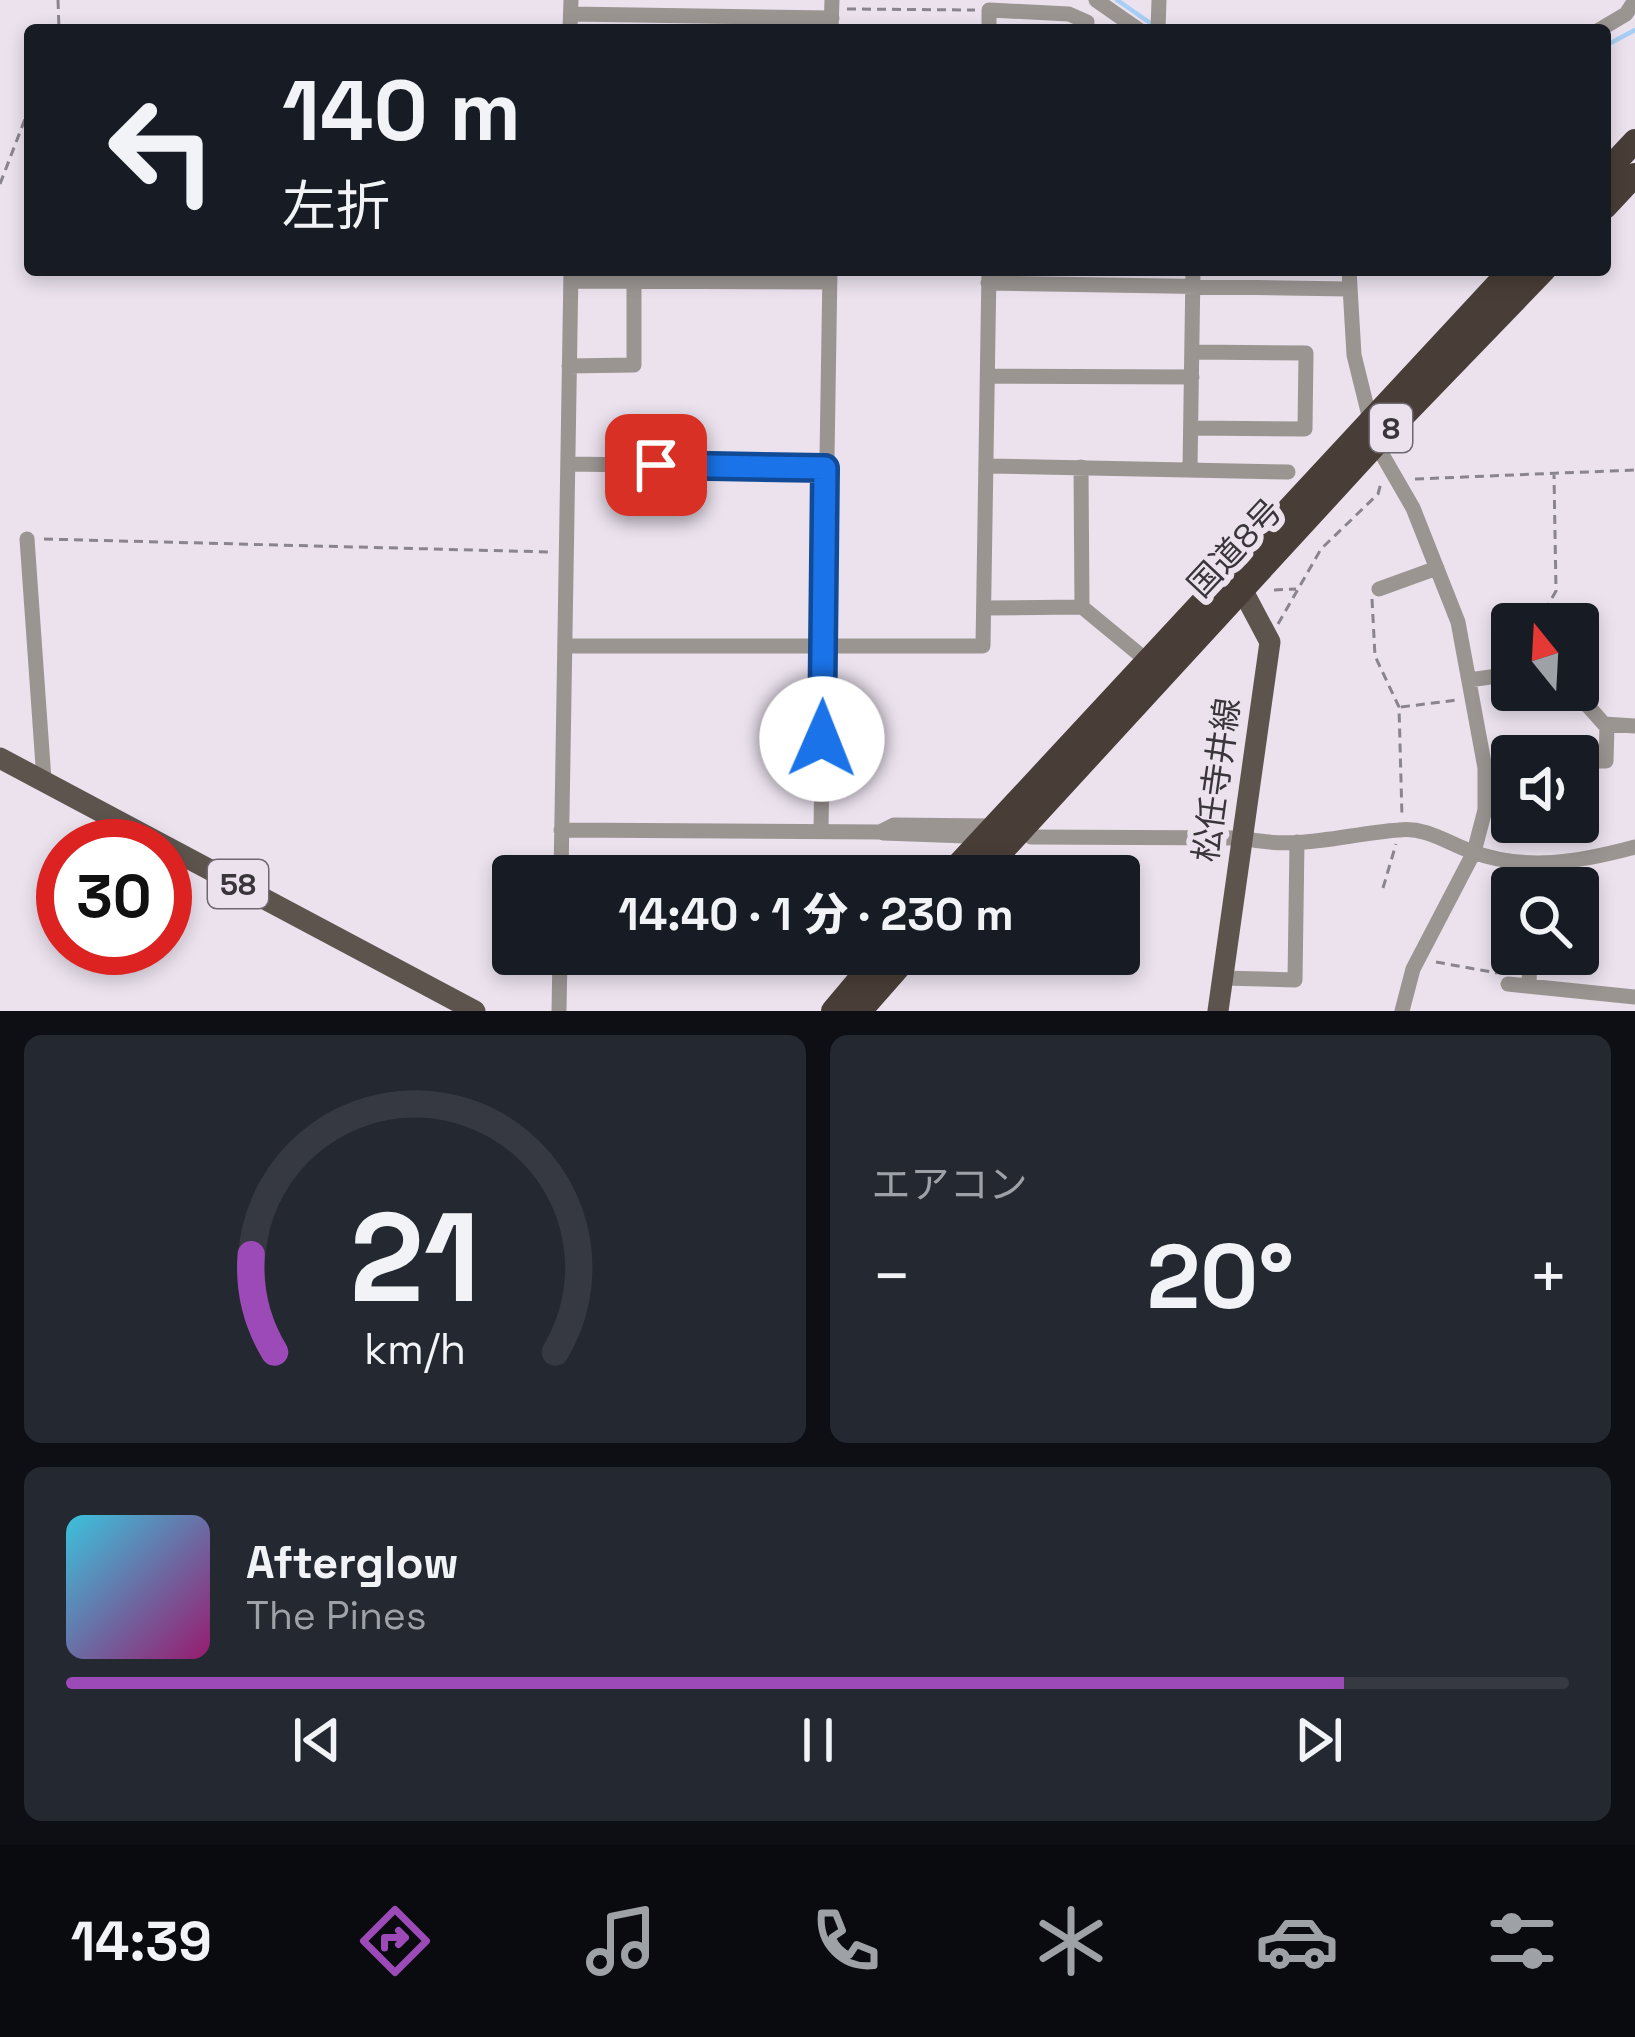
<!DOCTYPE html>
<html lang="ja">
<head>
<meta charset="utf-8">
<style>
  :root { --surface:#171b24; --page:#242831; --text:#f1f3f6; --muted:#9ea1a6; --line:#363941; --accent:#9d4ab9 }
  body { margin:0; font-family:"Space Grotesk","Noto Sans JP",sans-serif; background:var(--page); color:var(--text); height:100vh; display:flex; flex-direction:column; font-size:45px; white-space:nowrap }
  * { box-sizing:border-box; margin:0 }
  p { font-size:39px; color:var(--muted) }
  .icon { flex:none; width:66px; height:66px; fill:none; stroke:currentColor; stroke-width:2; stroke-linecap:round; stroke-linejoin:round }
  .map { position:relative; height:1011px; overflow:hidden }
  .details { display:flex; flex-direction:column; gap:24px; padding:24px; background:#0d0f14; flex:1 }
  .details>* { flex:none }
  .hud { position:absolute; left:24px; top:24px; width:1587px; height:252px; border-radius:12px; box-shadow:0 6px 18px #0003; background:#171b24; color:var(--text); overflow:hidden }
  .needle { width:78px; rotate:342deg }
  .buttons { position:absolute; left:1491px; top:603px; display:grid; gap:24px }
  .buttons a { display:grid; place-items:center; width:108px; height:108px; border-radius:12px; background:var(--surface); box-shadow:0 6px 18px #0003; font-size:60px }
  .speed { position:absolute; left:36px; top:819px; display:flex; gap:24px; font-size:60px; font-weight:700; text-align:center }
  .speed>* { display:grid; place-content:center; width:156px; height:156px; border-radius:50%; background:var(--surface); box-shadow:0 6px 18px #0003; line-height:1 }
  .speed .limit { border:18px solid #d22; background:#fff; color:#111 }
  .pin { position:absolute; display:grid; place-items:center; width:102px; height:102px; color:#fff; margin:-51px; border-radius:24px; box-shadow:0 6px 18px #0006 }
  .me { position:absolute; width:132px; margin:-66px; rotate:1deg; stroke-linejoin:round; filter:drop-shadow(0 0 9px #0008) }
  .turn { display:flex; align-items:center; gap:42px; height:252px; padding:0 60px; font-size:54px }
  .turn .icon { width:156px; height:156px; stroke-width:2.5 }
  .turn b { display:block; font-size:84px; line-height:102px }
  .big { font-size:90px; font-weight:800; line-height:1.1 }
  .details .card { flex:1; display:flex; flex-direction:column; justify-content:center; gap:18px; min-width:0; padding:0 42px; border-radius:18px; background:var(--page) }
  .details .dial { align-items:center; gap:0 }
  .dial svg { height:312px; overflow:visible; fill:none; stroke:var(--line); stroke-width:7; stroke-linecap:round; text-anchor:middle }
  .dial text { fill:var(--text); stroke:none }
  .song { display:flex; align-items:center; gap:36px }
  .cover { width:144px; height:144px; border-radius:18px; background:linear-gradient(135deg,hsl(190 70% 55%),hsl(320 70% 35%)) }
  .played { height:12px; border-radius:6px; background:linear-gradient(90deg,var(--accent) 85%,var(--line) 85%) }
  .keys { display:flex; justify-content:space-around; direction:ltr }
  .heat { display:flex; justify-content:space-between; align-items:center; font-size:66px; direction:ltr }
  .details .tiles { flex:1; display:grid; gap:24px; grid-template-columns:1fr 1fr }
  .card:last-child { grid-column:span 2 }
  .trip { position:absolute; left:492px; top:855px; width:648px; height:120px; border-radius:12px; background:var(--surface); box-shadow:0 6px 18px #0003; font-weight:800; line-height:120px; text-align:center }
  .dock { display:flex; height:192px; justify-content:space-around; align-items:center; background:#090b0e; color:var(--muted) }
  .dock .icon { width:84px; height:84px }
  .dock .selected { color:var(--accent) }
  .dock b { font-size:54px; color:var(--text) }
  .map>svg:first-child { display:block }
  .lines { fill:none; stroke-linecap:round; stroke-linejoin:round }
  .stream { stroke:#a7cef5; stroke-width:4.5 }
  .path { stroke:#8a848c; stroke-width:3; stroke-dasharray:9 6; stroke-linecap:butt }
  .minor { stroke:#9b9592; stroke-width:15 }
  .major { stroke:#5e544e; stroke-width:21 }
  .highway { stroke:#493e37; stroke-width:24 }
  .route-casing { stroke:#114b97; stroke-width:30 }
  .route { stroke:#1a73e8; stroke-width:21 }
  .labels { text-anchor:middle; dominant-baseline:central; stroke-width:12; stroke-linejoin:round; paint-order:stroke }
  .shield { fill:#ebe2ee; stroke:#6e6970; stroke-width:3 }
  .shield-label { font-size:30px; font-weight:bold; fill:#39353a }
  .street-label { font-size:33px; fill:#39353a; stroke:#ebe2ee }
</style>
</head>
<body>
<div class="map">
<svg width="1635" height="1011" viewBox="0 0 1635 1011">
  <rect width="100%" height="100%" fill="#ebe2ee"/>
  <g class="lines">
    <path class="stream" d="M1117 0 1156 27
      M1605 46 1635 30"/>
    <path class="path" d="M58 0 59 30
      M847 9 975 10
      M0 184 30 106
      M1415 479 1635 470
      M44 539 550 552
      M1274 590 1296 589
      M1372 599 1375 656 1399 707 1402 817
      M1278 624 1321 549 1378 494 1381 483
      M1537 624 1556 591 1554 475
      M1401 707 1457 700
      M1563 874 1571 888
      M1383 888 1396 844
      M1578 895 1588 905 1590 975
      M1436 962 1497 973"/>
    <path class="minor" d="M1096 0 1139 30
      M571 14 832 18
      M570 30 571 0
      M831 30 832 0
      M989 30V10L1069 14 1087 22 1086 30
      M1158 30 1159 0
      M1599 30 1626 14 1635 0
      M1349 270 1354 355 1376 444 1413 508 1458 622 1485 768V810L1474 852 1413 969 1402 1011
      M571 281 830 282
      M988 283 1348 289
      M569 366 634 365V281
      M989 376 1192 377
      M1192 428 1305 429 1306 353 1193 352
      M571 464 825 468
      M988 466 1288 472
      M1081 467 1082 607
      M1190 468 1193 270
      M27 539 44 780
      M1379 589 1437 568
      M984 608 1082 607 1145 659
      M565 646H983L989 270
      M1469 680 1512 674
      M1560 690 1588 706 1604 724 1635 726
      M1578 761H1606L1607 725
      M561 830 880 832 894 825 991 826
      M821 830 830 270
      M883 833 966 836
      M1031 837 1242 838C1299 851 1344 834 1399 830 1426 827 1446 842 1470 851 1526 872 1579 862 1635 847
      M561 876 571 270
      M1537 888 1540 865
      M1222 978 1295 980 1297 842
      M1508 984 1635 997
      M1529 985 1530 954
      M559 1011 560 954"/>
    <path class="major" d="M0 758 475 1011
      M1218 1011 1270 642 1236 578"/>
    <path class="highway" d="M1605 173 1635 141
      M1605 207 1635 175
      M948 876 1511 270
      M979 876 1376 444 1544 270
      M833 1011 881 954
      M860 1011 910 954"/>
  </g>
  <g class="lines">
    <g class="route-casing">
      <path id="route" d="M656 465 825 468 822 739"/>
    </g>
    <use href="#route" class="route"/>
  </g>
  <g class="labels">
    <g class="shield">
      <rect x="1370" y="404" width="42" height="48" rx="9"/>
      <rect x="208" y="860" width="60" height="48" rx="9"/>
    </g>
    <g class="shield-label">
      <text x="1391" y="428">8</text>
      <text x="238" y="884">58</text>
    </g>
    <g class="street-label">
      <text transform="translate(1235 548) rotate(-47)">国道8号</text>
      <text transform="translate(1217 780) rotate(-82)">松任寺井線</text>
    </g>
  </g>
</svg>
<div class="buttons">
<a><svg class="needle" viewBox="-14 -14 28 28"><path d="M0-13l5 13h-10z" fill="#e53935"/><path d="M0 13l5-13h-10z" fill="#9ea1a6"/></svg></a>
<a><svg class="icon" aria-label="sound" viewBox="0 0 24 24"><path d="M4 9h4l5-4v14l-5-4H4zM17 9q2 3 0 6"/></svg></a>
<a><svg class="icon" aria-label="search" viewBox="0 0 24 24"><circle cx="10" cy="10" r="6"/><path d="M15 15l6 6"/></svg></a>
</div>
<div class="speed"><div class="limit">30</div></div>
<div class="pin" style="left:656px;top:465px;background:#d93025"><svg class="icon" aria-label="arrive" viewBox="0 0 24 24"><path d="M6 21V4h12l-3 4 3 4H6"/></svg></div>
<svg class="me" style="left:822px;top:739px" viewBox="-20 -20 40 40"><circle r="19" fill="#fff"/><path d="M0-13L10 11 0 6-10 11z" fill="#1a73e8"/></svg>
<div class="trip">14:40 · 1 分 · 230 m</div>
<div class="hud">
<div class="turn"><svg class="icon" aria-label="left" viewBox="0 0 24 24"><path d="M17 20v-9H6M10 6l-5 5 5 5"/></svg><div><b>140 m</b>左折</div></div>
</div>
</div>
<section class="details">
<div class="tiles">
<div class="card dial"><svg viewBox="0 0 100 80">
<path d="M14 69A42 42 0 1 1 86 69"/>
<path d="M14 69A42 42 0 0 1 8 44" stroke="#9d4ab9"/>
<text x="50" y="56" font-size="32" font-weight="700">21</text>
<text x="50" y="72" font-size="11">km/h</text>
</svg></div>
<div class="card"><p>エアコン</p>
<div class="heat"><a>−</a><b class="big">20°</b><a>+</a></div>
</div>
<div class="card">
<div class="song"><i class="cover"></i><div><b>Afterglow</b><p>The Pines</p></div></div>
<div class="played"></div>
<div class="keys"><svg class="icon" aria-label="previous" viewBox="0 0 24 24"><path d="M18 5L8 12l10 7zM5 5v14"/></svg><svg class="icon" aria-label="pause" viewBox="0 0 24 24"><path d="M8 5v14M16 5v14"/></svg><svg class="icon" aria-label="next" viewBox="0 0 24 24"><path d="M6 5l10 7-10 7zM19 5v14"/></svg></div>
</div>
</div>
</section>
<nav class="dock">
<b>14:39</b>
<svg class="icon selected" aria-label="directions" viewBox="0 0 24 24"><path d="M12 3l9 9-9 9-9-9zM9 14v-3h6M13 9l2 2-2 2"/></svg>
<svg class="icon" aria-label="music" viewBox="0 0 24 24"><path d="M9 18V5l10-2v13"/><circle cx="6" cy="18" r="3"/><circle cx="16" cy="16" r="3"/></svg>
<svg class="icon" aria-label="phone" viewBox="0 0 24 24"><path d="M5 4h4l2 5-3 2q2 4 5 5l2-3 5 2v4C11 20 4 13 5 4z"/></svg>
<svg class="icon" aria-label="climate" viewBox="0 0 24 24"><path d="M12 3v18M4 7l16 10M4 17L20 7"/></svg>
<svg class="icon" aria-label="car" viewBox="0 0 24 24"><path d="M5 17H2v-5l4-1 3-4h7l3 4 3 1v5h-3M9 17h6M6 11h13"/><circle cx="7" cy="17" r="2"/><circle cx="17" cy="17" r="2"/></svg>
<svg class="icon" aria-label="filters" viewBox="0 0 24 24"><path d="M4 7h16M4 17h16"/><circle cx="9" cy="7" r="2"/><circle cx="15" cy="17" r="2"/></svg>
</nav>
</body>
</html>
